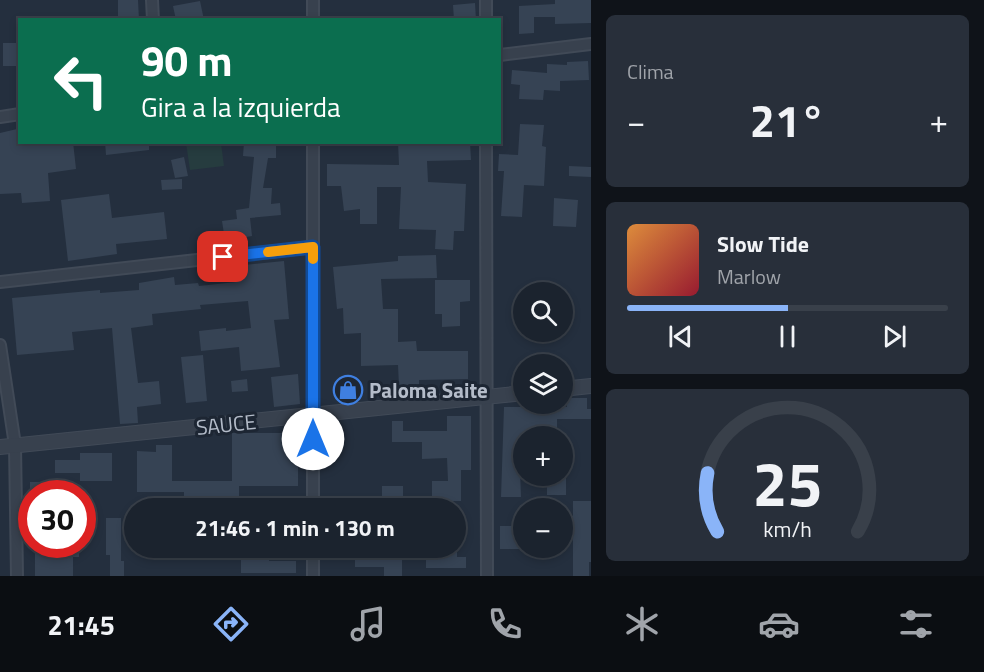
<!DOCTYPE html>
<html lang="es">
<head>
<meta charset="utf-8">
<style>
  :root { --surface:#1b232e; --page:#282f3a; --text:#f1f3f6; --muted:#a0a4aa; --line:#39404a; --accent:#8ab4f8 }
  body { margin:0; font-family:"Titillium Web",sans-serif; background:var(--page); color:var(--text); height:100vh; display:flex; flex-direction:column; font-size:22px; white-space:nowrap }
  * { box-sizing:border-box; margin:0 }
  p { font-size:20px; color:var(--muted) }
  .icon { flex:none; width:33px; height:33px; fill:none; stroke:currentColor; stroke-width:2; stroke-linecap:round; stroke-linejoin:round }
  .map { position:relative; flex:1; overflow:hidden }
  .drawer { display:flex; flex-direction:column; gap:15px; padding:15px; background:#0f1319; width:393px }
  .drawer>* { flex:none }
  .top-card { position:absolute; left:18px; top:18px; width:483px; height:126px; border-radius:0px; box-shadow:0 3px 9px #0003,0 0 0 2px var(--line); background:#0b6e4f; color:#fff; overflow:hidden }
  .buttons { position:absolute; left:513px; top:282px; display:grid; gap:12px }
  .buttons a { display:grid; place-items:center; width:60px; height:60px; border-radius:50%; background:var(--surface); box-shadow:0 3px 9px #0003,0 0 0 2px var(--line); font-size:30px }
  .speed { position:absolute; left:18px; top:480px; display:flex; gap:12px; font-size:30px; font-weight:700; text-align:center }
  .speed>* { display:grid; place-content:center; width:78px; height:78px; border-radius:50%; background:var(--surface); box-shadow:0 3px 9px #0003,0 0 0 2px var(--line); line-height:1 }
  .speed .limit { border:9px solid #d22; background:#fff; color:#111 }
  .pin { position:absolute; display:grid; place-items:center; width:51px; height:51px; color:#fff; margin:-26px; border-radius:12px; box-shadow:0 3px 9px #0006 }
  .me { position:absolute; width:66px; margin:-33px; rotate:0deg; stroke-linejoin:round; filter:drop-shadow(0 0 4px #0008) }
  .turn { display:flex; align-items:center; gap:21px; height:126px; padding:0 24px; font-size:27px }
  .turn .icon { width:78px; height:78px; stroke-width:2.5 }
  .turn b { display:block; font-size:42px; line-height:51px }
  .big { font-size:45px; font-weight:700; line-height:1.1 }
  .drawer .card { flex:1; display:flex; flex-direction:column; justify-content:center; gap:9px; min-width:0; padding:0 21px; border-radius:9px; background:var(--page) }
  .drawer .dial { align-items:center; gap:0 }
  .dial svg { height:156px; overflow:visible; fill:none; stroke:var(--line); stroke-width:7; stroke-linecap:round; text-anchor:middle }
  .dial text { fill:var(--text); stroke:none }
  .song { display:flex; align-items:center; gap:18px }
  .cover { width:72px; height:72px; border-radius:9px; background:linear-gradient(135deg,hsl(30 70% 55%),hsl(350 70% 35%)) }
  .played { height:6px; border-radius:3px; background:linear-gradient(90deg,var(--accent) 50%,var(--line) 50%) }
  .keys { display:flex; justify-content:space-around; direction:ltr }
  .heat { display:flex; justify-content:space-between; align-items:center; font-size:33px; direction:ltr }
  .trip { position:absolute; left:124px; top:498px; width:342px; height:60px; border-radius:30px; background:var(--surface); box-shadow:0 3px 9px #0003,0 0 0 2px var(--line); font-weight:700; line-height:60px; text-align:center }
  .tabs { display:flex; height:96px; justify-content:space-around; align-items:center; background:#0b0e12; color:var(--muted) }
  .tabs .icon { width:42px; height:42px }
  .tabs .active { color:var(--accent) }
  .tabs b { font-size:27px; color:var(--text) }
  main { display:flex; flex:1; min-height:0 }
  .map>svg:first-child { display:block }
  .green { fill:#263c3f }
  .building { fill:#364354 }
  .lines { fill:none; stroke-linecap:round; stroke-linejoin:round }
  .minor-casing { stroke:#414a57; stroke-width:14 }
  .tertiary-casing { stroke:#414a57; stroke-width:16 }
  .minor { stroke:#38414e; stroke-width:10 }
  .tertiary { stroke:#38414e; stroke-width:14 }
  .route-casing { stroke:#114b97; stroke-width:15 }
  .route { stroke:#1a73e8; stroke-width:10 }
  .slow { stroke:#f59e0b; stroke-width:10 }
  .labels { text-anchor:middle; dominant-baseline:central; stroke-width:6; stroke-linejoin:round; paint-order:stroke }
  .poi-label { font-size:21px; font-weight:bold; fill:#b4bcc9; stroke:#1d2633; text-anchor:start }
  .street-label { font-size:21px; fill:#b4bcc9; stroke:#1d2633 }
</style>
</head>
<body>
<main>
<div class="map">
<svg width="591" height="576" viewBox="0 0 591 576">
  <rect width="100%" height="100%" fill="#242f3e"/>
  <path class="green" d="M186 143H221L224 166 190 170Z"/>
  <path class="building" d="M118 0H138L139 20H118Z
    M555 0H591V23L555 24V17H534V33L519 34V6L555 4Z
    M200 1 204 20H176L173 6Z
    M475 3 476 20H454L453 5Z
    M3 43H20V66H3Z
    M588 61 589 80 560 81V91L544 90 543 100 519 99 520 85 511 84 512 70 547 73V64L567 65V62Z
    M520 124 544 125 542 146 546 147 544 186 524 185 522 217 501 216 504 171H498L499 154 518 155Z
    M17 129 20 142H73L76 169 48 173 50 201 22 203 21 193 0 194V133Z
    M105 142H149V150L106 155Z
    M244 142 276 144V158H268L263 188H272L271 204 280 203 281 215 250 218 252 236 240 238 239 231 224 234 222 221 237 219 236 210 249 208 254 157 243 156Z
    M398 142H470L471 160 427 161 428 182 466 184 464 231H454L453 250 435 249 436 230 399 229 401 187H377V224H360V209L344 211 341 186H327V164L399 165Z
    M184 157 188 176 175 178 171 160Z
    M569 166 591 167V177L569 176Z
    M182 179V189L162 190 161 180Z
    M109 194 112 218 164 212 167 239 116 244 117 254 68 261 61 200Z
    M554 198 578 200 576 227 553 226Z
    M436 255 437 278 381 279 383 309H398V342L416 341 417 351H468V379L419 380V384L399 386 398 365 361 366V333L344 334 343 308 337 309 333 267 398 261V256Z
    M284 261 289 319 274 320 280 367 241 371 239 347 201 351 199 331 226 328V331L251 328 248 301 200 305 201 309 152 314 153 325 131 328 138 383 159 381 161 404 137 407 138 423 120 424 112 328 72 332 74 350 17 355 12 298 100 290V293L139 290V283L174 277 175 285 198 283 199 286 236 282 235 266Z
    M435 280H470V301L460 302V326L442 327V314H435Z
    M203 355 207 401 186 403 181 357Z
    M298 374 300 404 274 407 271 377Z
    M247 379 248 391 232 392 231 381Z
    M567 398H587V409H591V419H557V436H524V470H520L521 497H501L504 407H567Z
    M447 416H471V470H461V501H432V481H448L447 458 422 459V442H392V421H403V431H447Z
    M232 433H298V486H239V508H225V504H184V492H137V451L156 452V445H172V481H232Z
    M80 453H112V481H80V473H55V460H80Z
    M547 476H566V495H547Z
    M30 482H49V494H30Z
    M382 486H403V508H382Z
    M573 501H591V562H589V576H573V536H562V516H573Z
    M106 518H121V561H124V576H110V555H106Z
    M500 526H522V549H500Z
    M35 544H79V557H73V576H35Z
    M241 548H269V561H296V573H241Z
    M355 548H396V560H402V576H384V567H355Z
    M426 548H457V557H466V568H426Z"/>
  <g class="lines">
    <g class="minor-casing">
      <path id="minor" d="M152 0 153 20
        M486 0V20
        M313 20V0
        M500 55 591 44
        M0 117 20 114
        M313 142V508
        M486 142 487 576
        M0 282 313 247
        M0 345 15 445 17 576
        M313 576V548"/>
    </g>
    <g class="tertiary-casing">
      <path id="tertiary" d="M562 389 591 386
        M0 447 524 393"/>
    </g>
    <use href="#minor" class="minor"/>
    <use href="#tertiary" class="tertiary"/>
  </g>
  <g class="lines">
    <g class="route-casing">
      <path id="route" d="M223 257 313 247V439"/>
    </g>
    <use href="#route" class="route"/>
    <path class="slow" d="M268 252 313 247V259"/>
  </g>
  <defs>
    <g id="shop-ring" transform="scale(1.5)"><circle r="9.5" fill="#1d2633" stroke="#3f7fe0" stroke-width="1.5"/><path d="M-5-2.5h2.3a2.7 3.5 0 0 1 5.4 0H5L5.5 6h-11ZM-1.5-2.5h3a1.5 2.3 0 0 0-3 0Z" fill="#3f7fe0"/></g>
  </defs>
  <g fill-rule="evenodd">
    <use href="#shop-ring" x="348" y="390"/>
  </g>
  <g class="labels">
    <g class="poi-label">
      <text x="369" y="390">Paloma Saite</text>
    </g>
    <g class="street-label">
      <text transform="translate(226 424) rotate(-6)">SAUCE</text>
    </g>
  </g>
</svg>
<div class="buttons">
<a><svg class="icon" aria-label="search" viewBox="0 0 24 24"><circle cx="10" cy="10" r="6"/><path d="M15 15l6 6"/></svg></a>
<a><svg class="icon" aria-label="layers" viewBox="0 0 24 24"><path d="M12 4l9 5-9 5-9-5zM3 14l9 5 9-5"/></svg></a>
<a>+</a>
<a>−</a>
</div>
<div class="speed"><div class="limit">30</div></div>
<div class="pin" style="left:223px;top:257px;background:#d93025"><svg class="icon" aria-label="arrive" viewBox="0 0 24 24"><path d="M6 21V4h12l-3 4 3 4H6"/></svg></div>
<svg class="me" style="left:313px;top:439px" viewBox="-20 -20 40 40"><circle r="19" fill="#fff"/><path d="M0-13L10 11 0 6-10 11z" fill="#1a73e8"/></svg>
<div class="trip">21:46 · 1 min · 130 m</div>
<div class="top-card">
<div class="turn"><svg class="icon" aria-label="left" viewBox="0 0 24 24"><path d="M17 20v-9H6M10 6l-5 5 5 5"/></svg><div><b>90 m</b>Gira a la izquierda</div></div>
</div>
</div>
<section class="drawer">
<div class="card"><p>Clima</p>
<div class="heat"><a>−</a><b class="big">21°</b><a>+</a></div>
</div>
<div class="card">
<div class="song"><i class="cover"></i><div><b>Slow Tide</b><p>Marlow</p></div></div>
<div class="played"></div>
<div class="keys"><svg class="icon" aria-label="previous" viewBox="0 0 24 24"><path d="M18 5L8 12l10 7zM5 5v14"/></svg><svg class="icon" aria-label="pause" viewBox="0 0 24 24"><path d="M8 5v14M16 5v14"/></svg><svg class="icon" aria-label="next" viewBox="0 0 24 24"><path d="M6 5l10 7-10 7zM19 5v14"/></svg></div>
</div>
<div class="card dial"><svg viewBox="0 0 100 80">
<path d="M14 69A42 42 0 1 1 86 69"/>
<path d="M14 69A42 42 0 0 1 9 39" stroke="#8ab4f8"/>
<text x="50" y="56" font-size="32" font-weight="700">25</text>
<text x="50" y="72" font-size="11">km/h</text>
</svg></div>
</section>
</main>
<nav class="tabs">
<b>21:45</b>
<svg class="icon active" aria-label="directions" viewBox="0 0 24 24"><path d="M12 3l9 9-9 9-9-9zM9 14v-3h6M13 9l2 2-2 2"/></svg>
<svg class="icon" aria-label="music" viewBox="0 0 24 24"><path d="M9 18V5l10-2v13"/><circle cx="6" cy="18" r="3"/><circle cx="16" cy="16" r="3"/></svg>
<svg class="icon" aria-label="phone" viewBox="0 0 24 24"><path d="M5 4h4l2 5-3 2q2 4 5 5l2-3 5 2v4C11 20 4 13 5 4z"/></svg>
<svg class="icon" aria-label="climate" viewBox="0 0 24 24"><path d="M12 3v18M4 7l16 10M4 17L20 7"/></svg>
<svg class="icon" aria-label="car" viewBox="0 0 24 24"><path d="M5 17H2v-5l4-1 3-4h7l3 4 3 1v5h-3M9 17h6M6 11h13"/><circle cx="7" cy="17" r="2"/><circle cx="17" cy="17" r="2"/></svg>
<svg class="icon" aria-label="filters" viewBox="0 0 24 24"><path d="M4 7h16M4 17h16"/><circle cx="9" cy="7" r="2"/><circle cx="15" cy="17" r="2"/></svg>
</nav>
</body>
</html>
